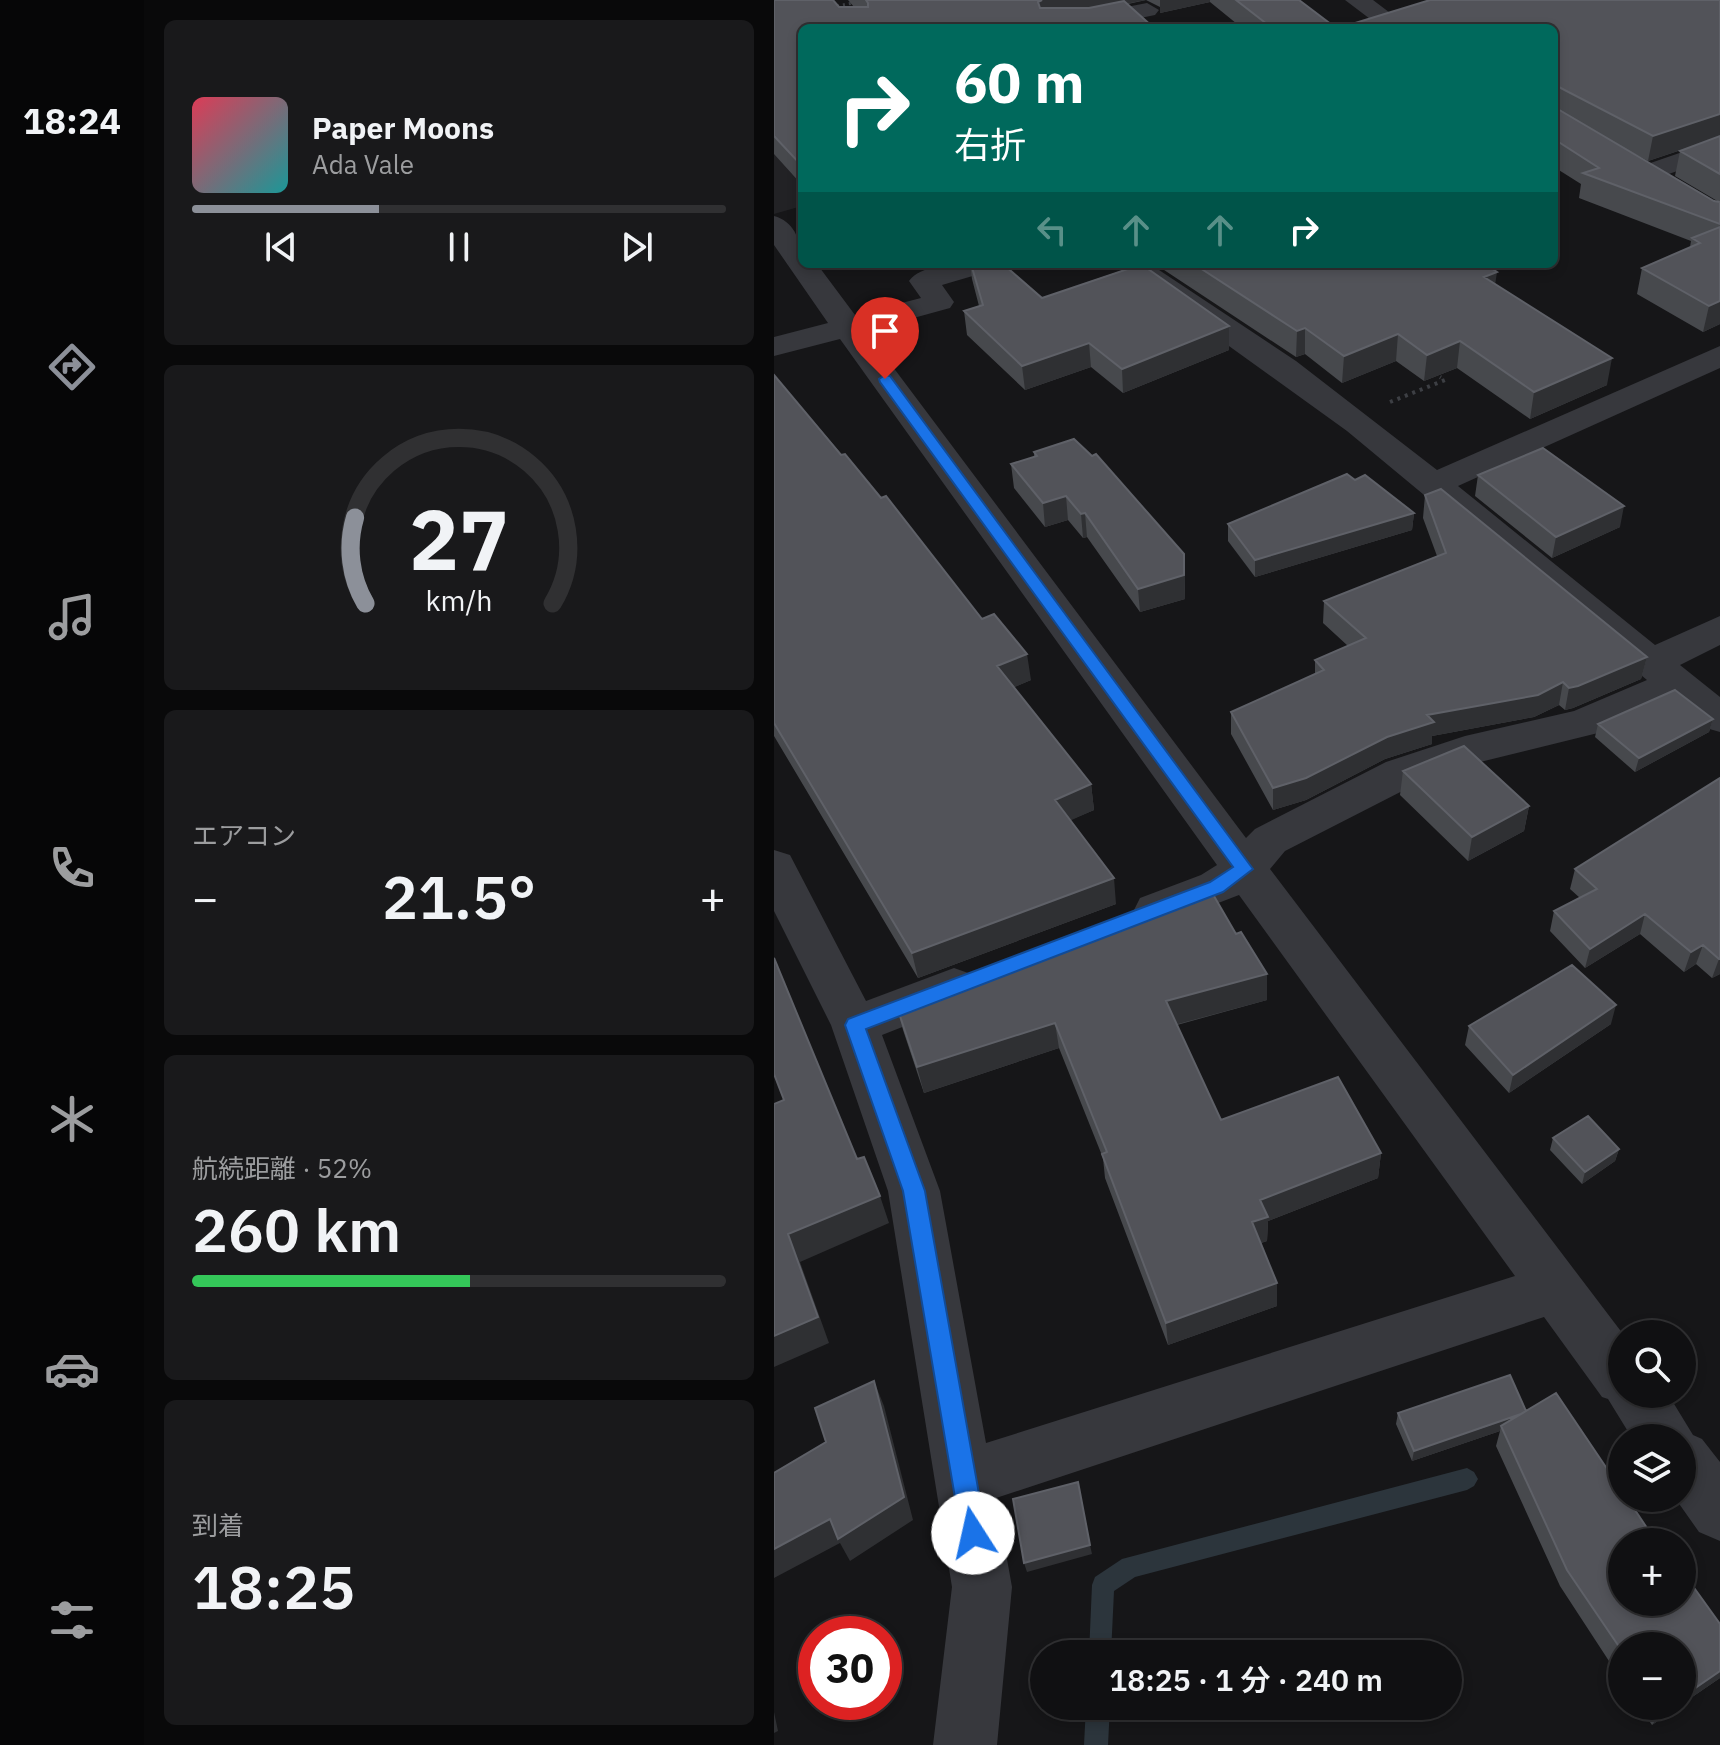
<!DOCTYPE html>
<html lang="ja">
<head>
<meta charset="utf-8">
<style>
  :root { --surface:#101012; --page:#19191b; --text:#f1f3f6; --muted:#9c9d9f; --line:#303032; --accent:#8c9099 }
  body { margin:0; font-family:"IBM Plex Sans","Noto Sans JP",sans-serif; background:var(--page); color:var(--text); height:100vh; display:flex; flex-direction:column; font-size:30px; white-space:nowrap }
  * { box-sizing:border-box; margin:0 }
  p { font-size:26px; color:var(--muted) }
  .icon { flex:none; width:44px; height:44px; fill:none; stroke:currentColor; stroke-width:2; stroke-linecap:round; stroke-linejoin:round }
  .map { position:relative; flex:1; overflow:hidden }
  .drawer { display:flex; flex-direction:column; gap:20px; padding:20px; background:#09090a; width:630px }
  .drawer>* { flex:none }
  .hud { position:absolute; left:24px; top:24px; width:760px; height:244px; border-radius:12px; box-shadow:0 4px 12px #0003,0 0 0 2px var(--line); background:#00695c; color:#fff; overflow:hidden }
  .buttons { position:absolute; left:834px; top:1320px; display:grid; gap:16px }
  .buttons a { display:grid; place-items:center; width:88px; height:88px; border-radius:50%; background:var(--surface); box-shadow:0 4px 12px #0003,0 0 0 2px var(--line); font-size:40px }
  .speed { position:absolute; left:24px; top:1616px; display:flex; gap:16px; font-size:40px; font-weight:700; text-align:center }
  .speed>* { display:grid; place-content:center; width:104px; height:104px; border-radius:50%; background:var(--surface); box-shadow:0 4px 12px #0003,0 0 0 2px var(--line); line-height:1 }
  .speed .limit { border:12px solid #d22; background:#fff; color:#111 }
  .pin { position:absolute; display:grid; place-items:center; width:68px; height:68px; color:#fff; margin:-82px -34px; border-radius:50% 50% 50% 0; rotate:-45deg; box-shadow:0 0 8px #0007 }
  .pin .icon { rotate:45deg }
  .me { position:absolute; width:88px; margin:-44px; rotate:350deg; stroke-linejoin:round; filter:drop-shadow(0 0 6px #0008) }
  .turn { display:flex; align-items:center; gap:28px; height:168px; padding:0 24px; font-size:36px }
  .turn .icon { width:104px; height:104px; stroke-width:2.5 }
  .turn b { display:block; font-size:56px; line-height:68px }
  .lanes { display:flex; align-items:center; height:76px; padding:0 24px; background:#0003; justify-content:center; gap:40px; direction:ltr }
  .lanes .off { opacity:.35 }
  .big { font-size:60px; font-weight:600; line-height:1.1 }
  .drawer .widget { flex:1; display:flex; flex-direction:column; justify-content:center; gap:12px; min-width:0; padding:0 28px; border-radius:12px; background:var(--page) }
  .drawer .dial { align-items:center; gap:0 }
  .dial svg { height:208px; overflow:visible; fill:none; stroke:var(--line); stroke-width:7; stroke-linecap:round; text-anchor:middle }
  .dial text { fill:var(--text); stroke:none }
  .song { display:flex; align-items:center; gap:24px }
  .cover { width:96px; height:96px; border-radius:12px; background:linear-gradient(135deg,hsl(350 70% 55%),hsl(180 70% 35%)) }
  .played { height:8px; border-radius:4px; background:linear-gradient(90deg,var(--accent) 35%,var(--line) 35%) }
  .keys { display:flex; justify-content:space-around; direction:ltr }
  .heat { display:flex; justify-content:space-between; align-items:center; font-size:44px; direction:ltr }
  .charge { height:12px; border-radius:6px; background:linear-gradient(90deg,#34c759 52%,var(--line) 0) }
  .trip { position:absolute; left:256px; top:1640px; width:432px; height:80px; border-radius:40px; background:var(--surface); box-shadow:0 4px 12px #0003,0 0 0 2px var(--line); font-weight:600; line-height:80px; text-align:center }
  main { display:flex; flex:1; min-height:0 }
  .dock { display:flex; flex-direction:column; width:144px; justify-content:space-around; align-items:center; background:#060607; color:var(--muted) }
  .dock .icon { width:56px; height:56px }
  .dock .on { color:var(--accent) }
  .dock b { font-size:36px; color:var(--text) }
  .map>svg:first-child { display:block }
  .built { fill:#222225 }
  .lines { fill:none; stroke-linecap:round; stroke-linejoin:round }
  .stream { fill:#2c353c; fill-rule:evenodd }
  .path-far1 { stroke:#3d3f44; stroke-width:3; stroke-dasharray:2 4; stroke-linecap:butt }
  .path { stroke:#3d3f44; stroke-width:4; stroke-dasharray:3 5; stroke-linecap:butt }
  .minor { fill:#37383d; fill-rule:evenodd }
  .wall { fill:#47494d; fill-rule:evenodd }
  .shaded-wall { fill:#2f3033 }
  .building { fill:#525359; stroke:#5f6168; stroke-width:2 }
  .route { fill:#1a73e8; stroke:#114b97; stroke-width:2 }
</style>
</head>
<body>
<main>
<nav class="dock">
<b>18:24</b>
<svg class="icon on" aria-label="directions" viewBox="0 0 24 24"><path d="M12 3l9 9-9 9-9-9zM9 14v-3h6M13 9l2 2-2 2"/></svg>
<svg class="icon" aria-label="music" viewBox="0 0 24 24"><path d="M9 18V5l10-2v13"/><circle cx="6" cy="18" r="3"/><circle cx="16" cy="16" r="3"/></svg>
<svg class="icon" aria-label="phone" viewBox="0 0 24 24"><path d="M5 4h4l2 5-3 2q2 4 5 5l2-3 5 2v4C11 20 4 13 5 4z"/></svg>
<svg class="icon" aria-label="climate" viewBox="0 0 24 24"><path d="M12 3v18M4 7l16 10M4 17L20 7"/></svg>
<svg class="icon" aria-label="car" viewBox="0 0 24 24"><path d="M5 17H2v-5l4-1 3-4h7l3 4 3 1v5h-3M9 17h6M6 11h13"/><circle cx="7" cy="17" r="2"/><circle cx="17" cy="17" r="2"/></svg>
<svg class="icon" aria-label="filters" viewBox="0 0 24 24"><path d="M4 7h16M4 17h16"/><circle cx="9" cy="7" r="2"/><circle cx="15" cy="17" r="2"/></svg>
</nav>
<section class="drawer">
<div class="widget">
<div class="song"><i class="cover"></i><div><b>Paper Moons</b><p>Ada Vale</p></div></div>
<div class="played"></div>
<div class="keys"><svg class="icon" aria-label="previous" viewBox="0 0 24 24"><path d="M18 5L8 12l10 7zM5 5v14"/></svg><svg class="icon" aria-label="pause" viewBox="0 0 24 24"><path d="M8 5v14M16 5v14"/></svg><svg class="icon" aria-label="next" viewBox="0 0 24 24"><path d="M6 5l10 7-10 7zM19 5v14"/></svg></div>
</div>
<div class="widget dial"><svg viewBox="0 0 100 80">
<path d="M14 69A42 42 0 1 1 86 69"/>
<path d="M14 69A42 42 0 0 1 10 36" stroke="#8c9099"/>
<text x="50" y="56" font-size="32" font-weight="700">27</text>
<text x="50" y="72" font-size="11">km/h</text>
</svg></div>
<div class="widget"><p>エアコン</p>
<div class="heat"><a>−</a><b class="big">21.5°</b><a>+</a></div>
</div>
<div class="widget"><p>航続距離 · 52%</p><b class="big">260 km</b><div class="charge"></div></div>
<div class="widget"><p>到着</p><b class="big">18:25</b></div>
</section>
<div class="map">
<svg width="946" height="1745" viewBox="0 0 946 1745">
  <rect width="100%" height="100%" fill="#161618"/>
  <path class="built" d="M28 89V206L0 214V95Z"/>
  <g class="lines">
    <path class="stream" d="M693 1468 700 1472 704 1479 700 1486 693 1490 361 1577 340 1591 337 1654H315L318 1585 321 1577 348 1559Z
      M312 1706H336L334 1745H310Z"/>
    <path class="path-far1" d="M63 6 95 0"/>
    <path class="path" d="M616 402 671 380 666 377"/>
    <path class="minor" d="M571 0H599L636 28H608Z
      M373 3 385 10 381 15 317 28H268L280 21Z
      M946 139V156L872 182 862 180 858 174 862 168Z
      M0 216C22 222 28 244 28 264H43L81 315 147 298 135 281C149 261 201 264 224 264L219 270 168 285 180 302 176 308 92 331 472 838 481 829 612 762 691 736 800 711 873 680 573 431 341 264H376L522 361 663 470 946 346V368L684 486 881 645 946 616V645L906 665 946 697V732L932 728 898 700 824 733 698 764 642 784 511 851 496 869 849 1334 848 1394H894L919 1435 928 1439 946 1462V1541L925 1532 901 1498H908V1438H858L834 1399 828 1397 770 1317 222 1498 238 1587 223 1745H159L178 1587 114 1191 57 1025 0 911V850L16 855 92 1001 180 968 197 974 203 987 197 1000 108 1035 166 1191 212 1443 741 1276 465 895 382 927 366 922 360 910 366 898 427 875 443 865 66 339 0 356V337L54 323 0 245Z"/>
  </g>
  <path class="wall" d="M0 0 65 7H80L74 0H525L562 28H468L436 2 386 13V7L372 0 354 4 28 28V185L0 154Z
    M946 0V324L929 332 863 294 868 268 916 247 917 241 805 198 807 184 780 167V28ZM846 146 874 161 913 148 906 151 901 176 945 202 940 201Z
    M196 264H229L268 298 352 269V264L455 350 349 393 317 367 251 390 193 335 190 311 205 306 198 279Z
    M381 264H711L721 284 833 385 756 419 683 368 650 381 622 361 568 383 531 354 522 357Z
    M0 375 208 619 257 680 240 687 317 784 320 810 296 820 342 904 144 978 0 736Z
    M260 452 410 554 411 599 366 612 313 537 309 538 294 520 271 527 240 488 237 464 260 457Z
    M704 475 846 527 778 558 701 496Z
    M581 480 640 513 638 530 481 577 454 541V524Z
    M651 495 873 657 867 679 799 708 791 710 785 705 760 717 658 736V744L611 759 532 800 499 810 457 734V712L541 674V660L574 646 549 623 550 601 663 556 649 518Z
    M939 719 935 732 861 772 821 737 824 724Z
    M629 771 755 806 750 831 694 861 626 795Z
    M946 778V974L938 978 922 964 910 972 866 934 811 968 776 931 780 911 806 898 796 889 801 869Z
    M462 934 493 974V1000L403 1025 447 1120 607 1153 604 1178 494 1221 493 1241 487 1243 503 1283V1306L394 1345 331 1178 329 1158 285 1048 150 1093 129 1030 122 1004Z
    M837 1024 735 1093 691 1045 695 1026Z
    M779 1138 845 1149 841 1161 808 1184 776 1150Z
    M752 1411 946 1678 908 1704V1646H848V1681L786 1586 722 1446 726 1431 638 1461 622 1424 624 1413Z
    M865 1706H905L878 1725Z"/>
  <path class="shaded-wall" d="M268 0H372L279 18 266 25 264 2Z
    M386 0H436V2L386 13Z
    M946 114V137L874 161 879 136Z
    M723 272 719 299 710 277Z
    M946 301V324L929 332 935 306Z
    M455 326V350L349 393 348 369Z
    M531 328V354L522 357 523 331Z
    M624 334 622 361 568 383 570 356Z
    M686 341 683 368 650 381 653 355Z
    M315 343 317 367 251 390 248 366Z
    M838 358 833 385 756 419 760 392Z
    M292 496 294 520 271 527 269 503Z
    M850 506 846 527 778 558 782 537Z
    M311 513 313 537 309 538 307 514Z
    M640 513 638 530 481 577V560Z
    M410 554 411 599 366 612 364 589Z
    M253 654 257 680 227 693 223 666Z
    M873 657 867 679 799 708 791 710 795 688Z
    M789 682 785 705 760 717 658 736V744L611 759 532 800 499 810V788L613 737 653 715Z
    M939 719 935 732 861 772 865 758Z
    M317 784 320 810 284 826 281 800Z
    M755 806 750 831 694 861 698 837Z
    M340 878 342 904 144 978 138 953Z
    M871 914 866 934 811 968 816 949Z
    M929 945 922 964 910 972 917 952Z
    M945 959H946V974L938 978Z
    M493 974V1000L393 1027 392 1001Z
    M842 1005 837 1024 735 1093 739 1075Z
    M281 1023 285 1048 150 1093 143 1067Z
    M845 1149 841 1161 808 1184 811 1172Z
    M607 1153 604 1178 494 1221 493 1241 478 1246V1222L486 1200Z
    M106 1196 115 1223 26 1262 55 1343 0 1367V1336L14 1234Z
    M503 1283V1306L394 1345 392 1323Z
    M100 1381 110 1406 139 1520 76 1561 66 1543 0 1578V1549Z
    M753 1413 727 1426 726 1431 638 1461 640 1451Z
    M316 1545 318 1554 253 1572 250 1563Z
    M946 1671V1678L908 1704V1697Z
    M895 1706H905L878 1725 888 1711Z
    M0 1712 4 1731 0 1733Z"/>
  <path class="building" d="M0 0H59L65 7H94V3L92 0H268L264 2 266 8H315L350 1 380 28H28V166L0 136Z
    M462 0H525L562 28H498Z
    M656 0H946V114L879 136 781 85 782 108 940 201 946 202V224L809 173 825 168 780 139V28H565Z
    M946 136V174L906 151Z
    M946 227V301L935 306 868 268 926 243 918 238Z
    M197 264H229L268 298 357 268 352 264H367L455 326 348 369 315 343 248 366 190 311 209 305Z
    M420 264H711L723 272 710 277 838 358 760 392 686 341 653 355 624 334 570 356 531 328 523 331Z
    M0 375 67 455 71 454 107 498 112 496 208 619 220 614 253 654 223 666 317 784 281 800 340 878 138 953 0 723Z
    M300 439 318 456 322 454 410 554V575L364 589 311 513 307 514 292 496 269 503 237 464 263 456 260 452Z
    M769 448 850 506 782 537 704 475Z
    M573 474 581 480 591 475 640 513 481 560 454 524Z
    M667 489 873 657 804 686 795 688 789 682 764 695 653 715 660 722 613 737 532 778 499 788 457 712 550 670 541 660 592 638 550 601 672 553 651 495Z
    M901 690 939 719 865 758 824 724Z
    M690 746 755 806 698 837 629 771Z
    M946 778V959H945L929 945 917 952 871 914 816 949 780 911 823 889 801 869Z
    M433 884 462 934 467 932 493 974 392 1001 447 1120 564 1077 607 1153 486 1200 494 1217 478 1222 503 1283 392 1323 328 1154 333 1152 281 1023 143 1067 122 1004Z
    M0 958 83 1159 90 1157 106 1196 14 1234 44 1317 0 1336V1104L10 1100 0 1074Z
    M798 965 842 1005 739 1075 695 1026Z
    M814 1116 845 1149 811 1172 779 1138Z
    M736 1375 752 1411 747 1414 640 1451 624 1413Z
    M100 1381 130 1497 64 1539 56 1519 0 1549V1473L52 1442 41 1408Z
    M782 1393 848 1491V1498H853L877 1534 880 1532 887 1542H848V1602H908V1571L946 1624V1671L908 1697V1646H848V1651L793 1570 727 1426Z
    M304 1482 316 1545 250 1563 239 1499Z
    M885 1706H895L888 1711Z"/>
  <path class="route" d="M111 375 116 376 479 869 449 892 92 1029 151 1191 212 1533 208 1542 199 1546 190 1542 187 1533 129 1191 71 1025 74 1019 436 882 459 867 106 382 105 379Z"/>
</svg>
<div class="buttons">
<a><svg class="icon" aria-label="search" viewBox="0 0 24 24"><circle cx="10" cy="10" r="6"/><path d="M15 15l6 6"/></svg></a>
<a><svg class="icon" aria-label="layers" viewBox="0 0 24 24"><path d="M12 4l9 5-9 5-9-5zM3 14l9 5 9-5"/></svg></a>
<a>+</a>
<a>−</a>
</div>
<div class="speed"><div class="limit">30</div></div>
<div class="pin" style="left:111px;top:379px;background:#d93025"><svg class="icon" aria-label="arrive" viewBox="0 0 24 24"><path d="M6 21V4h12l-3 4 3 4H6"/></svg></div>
<svg class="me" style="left:199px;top:1533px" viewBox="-20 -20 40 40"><circle r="19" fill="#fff"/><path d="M0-13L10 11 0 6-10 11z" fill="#1a73e8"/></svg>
<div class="trip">18:25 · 1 分 · 240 m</div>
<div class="hud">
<div class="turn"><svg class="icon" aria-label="right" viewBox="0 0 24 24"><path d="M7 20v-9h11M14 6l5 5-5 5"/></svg><div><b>60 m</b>右折</div></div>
<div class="lanes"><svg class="icon off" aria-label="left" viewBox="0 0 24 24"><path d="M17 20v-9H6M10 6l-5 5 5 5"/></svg><svg class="icon off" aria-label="ahead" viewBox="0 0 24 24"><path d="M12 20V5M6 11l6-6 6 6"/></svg><svg class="icon off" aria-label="ahead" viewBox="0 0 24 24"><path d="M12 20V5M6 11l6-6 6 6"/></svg><svg class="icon" aria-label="right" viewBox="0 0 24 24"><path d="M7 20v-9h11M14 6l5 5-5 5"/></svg></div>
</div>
</div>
</main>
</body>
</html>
